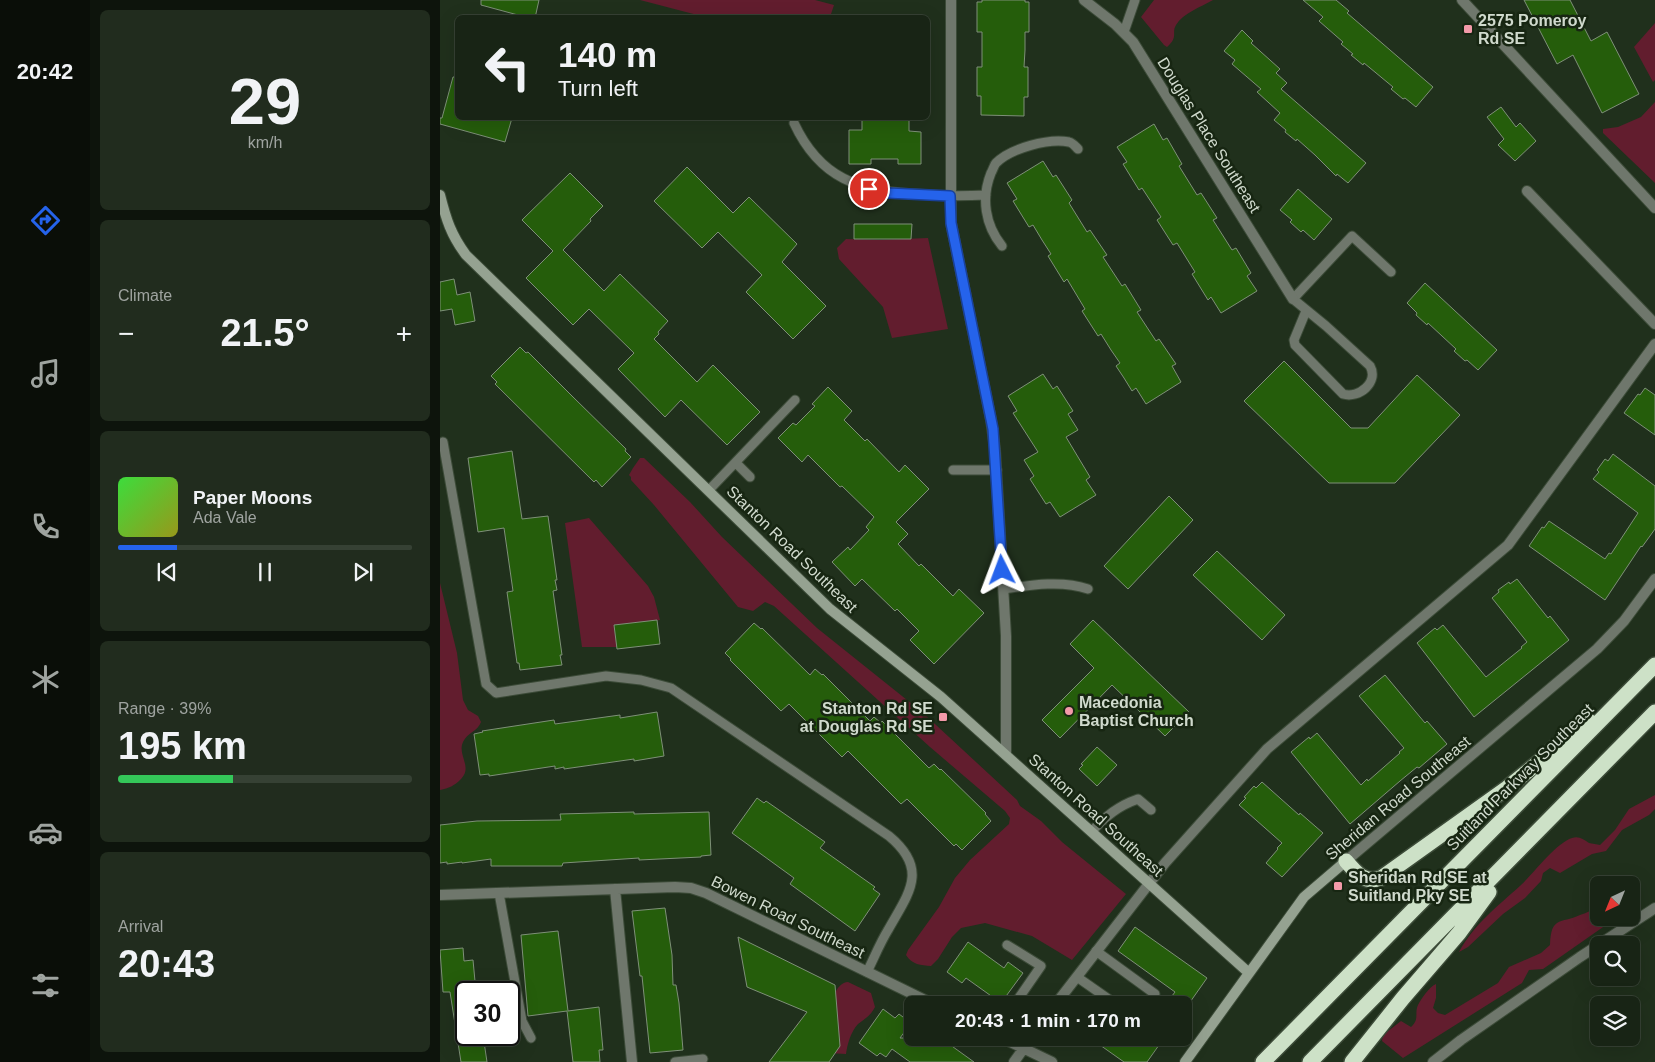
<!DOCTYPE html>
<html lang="en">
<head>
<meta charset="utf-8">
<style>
  :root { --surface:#182415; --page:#212c1e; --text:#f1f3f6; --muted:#9fa4a0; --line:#364134; --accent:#2563eb }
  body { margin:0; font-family:Helvetica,sans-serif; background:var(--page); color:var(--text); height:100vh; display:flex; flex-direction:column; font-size:19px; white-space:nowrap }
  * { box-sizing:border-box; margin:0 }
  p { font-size:16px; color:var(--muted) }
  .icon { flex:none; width:28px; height:28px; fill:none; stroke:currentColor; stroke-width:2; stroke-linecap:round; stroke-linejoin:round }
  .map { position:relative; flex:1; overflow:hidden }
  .side { display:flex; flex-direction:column; gap:10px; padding:10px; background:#0d140c; width:350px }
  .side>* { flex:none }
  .hud { position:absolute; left:15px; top:15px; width:475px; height:105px; border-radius:8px; box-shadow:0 5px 20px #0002,0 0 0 1px var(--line); background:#182415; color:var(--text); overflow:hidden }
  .needle { width:32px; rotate:223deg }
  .controls { position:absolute; left:1150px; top:876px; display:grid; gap:10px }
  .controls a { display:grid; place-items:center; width:50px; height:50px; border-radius:8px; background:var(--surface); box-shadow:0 5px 20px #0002,0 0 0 1px var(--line); font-size:25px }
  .speed { position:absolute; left:15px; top:981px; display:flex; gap:10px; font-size:25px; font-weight:700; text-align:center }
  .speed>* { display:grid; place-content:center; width:65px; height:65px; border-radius:50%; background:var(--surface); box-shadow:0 5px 20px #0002,0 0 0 1px var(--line); line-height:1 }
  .speed .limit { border:2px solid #111; border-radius:8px; background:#fff; color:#111 }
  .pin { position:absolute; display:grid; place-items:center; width:42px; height:42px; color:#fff; margin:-21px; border:2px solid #fff; border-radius:50%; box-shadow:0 1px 5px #0007 }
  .me { position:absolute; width:55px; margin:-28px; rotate:357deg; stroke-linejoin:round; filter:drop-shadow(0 0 4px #0008) }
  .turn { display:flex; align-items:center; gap:18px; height:105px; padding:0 20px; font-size:22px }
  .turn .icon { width:65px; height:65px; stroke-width:2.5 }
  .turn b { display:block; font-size:35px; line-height:42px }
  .big { font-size:38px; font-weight:600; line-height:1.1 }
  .side .tile { flex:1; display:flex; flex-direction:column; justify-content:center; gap:8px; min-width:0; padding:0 18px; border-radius:8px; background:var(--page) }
  .side .dial { align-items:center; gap:0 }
  .dial b { font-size:65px; line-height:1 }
  .song { display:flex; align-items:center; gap:15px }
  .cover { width:60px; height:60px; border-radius:8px; background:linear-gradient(135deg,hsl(120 70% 55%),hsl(60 70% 35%)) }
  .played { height:5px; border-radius:2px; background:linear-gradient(90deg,var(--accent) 20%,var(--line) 20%) }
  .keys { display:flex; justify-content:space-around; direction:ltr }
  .heat { display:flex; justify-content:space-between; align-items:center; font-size:28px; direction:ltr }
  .charge { height:8px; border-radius:4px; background:linear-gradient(90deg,#34c759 39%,var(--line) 0) }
  .trip { position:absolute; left:464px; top:996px; width:288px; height:50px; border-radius:8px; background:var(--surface); box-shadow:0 5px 20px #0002,0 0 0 1px var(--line); font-weight:600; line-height:50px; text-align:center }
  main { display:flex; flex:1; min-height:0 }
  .tab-bar { display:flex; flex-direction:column; width:90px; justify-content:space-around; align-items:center; background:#0a0e08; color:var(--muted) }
  .tab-bar .icon { width:35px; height:35px }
  .tab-bar .current { color:var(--accent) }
  .tab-bar b { font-size:22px; color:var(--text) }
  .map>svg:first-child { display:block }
  .green { fill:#621d2e }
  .building { fill:#255d0b; stroke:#7e9078 }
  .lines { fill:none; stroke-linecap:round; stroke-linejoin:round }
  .lane-casing { stroke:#3c4b38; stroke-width:11 }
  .street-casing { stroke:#3c4b38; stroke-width:12 }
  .secondary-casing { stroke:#3c4b38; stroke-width:12 }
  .highway-casing { stroke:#3c4b38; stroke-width:18 }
  .lane { stroke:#6f776c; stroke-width:9 }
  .street { stroke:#6f776c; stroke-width:10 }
  .secondary { stroke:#95a291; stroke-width:10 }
  .highway { stroke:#cde1c7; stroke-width:15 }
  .route-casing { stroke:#184099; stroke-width:12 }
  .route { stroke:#2563eb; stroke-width:9 }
  .poi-dot { fill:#f39aa9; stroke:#172612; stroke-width:2 }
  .labels { text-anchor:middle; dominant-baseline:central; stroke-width:5; stroke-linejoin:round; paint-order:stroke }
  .poi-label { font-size:16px; font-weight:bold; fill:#d0dacd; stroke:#172612; text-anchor:start }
  .street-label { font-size:16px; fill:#d0dacd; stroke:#172612 }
</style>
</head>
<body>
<main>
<nav class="tab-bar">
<b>20:42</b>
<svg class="icon current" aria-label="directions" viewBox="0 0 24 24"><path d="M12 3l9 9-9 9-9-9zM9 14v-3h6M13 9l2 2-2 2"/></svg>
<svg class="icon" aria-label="music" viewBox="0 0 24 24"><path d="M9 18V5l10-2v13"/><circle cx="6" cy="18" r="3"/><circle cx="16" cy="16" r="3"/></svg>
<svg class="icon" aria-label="phone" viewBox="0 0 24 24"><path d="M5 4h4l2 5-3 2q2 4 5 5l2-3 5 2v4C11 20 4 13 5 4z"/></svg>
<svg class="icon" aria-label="climate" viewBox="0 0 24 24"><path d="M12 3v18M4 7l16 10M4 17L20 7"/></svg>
<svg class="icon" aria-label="car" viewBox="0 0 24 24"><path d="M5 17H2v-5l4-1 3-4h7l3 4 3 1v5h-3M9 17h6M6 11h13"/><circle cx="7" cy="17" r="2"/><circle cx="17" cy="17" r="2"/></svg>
<svg class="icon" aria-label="filters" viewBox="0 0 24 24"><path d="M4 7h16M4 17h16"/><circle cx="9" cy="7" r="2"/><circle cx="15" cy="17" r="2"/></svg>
</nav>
<section class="side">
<div class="tile dial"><b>29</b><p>km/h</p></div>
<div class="tile"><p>Climate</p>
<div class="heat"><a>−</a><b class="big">21.5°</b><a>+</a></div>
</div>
<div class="tile">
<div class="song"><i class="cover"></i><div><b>Paper Moons</b><p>Ada Vale</p></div></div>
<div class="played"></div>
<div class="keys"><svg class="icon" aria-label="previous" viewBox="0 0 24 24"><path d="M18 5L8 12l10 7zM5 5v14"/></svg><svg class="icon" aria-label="pause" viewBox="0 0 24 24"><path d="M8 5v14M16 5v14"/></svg><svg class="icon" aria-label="next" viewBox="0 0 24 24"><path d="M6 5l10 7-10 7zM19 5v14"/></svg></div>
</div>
<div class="tile"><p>Range · 39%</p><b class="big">195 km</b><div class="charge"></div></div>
<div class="tile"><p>Arrival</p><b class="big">20:43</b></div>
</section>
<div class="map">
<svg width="1215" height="1062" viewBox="0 0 1215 1062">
  <rect width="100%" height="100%" fill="#20301c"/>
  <path class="green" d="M200 0H375L394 5 390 17H265Z
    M714 0H773C761 7 743 13 736 25 731 33 739 37 727 47L724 45 701 17Z
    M1215 23V80L1213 82 1194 47Z
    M1215 102V183L1163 133V129L1178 127 1201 117Z
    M488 238 508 329 452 338 443 307 399 259 397 248 406 239 439 240Z
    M200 458H204L250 502 282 537 377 628 482 712 577 800 580 806 601 821 622 842 686 894 632 960 592 936 545 923 521 928 512 937 498 959 491 966C481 965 472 965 466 955L468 950 499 907 515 878 530 860 569 824 570 818 565 811 490 747 334 606 325 602 313 611 298 607 214 505 191 480V477L189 475 193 468Z
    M149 518 208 586 214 597 220 620 174 625 177 647H142L125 523Z
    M0 583 17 653 23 700 28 710 38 716 41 722C38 731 27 733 23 742 17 755 33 767 21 779 14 786 9 788 0 790Z
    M1215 795V809L1209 815 1182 830 1166 851 1152 854 1120 873 1110 868 1103 873 1101 881 1085 898 1063 914 1028 947 1019 952C1034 924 1058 906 1081 885 1094 873 1116 843 1132 838 1139 836 1143 839 1149 843 1152 844 1157 844 1160 845L1175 830 1189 809Z
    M1159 906V918H1176L1103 969 1089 970 1082 983 963 1058 942 1041 943 1035 961 1021 971 1027C980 1019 974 1014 978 1005 981 999 990 986 996 984V998L993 1008 998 1013 1005 1015 1058 983 1069 967 1101 953 1110 945C1111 916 1120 924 1140 915 1147 913 1153 909 1159 906Z
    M408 982 431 993 435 1007C431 1015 425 1019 418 1024 411 1031 407 1045 406 1054L389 1053 357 1035 356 1025 369 1016 389 1009C393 999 396 983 408 982Z"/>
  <path class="building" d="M41 0H99L95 18H89L41 5Z
    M542 0H585V2H589V32H585V50L584 67H588V97H584V116L541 115V96H537V67H542V32H537V2H542Z
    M863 0H896L909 11 907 13 993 87 976 107 965 98 963 99 951 89 953 87 924 63 923 65 911 55 913 54 901 44 903 42 879 21 883 17Z
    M1084 0H1130L1151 41 1167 32 1199 94 1162 113 1133 55 1117 64Z
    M802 30 813 41 811 43 840 69 836 73 847 83 841 89 926 163 908 183 897 174 896 176 875 155 857 139 856 141 845 132 846 130 834 120 840 113 817 92 821 89 792 64 795 60 784 51Z
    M13 77H18V118H72L65 142 0 124V118H2Z
    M1061 107 1076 127 1080 123 1096 141 1075 161 1058 145 1064 139 1047 117Z
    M422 118H469V131L481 132V164H458V159H431V164H409V130H422Z
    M714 124 723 140 727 138 742 164 739 166 757 195 761 193 777 218 773 220 792 250 796 248 811 273 807 276 817 291 781 313 771 297 768 300 752 274 755 272 737 243 733 245 717 220 721 217 702 188 699 190 683 164 687 162 677 147Z
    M603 161 613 177 616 175 632 200 629 203 647 232 650 230 667 255 663 257 682 286 685 284 701 310 697 312 716 341 719 339 736 364 732 366 741 382 706 404 696 388 692 391 684 378 676 366 680 363 671 350 661 334 658 336 642 311 645 309 627 279 624 282 608 256 611 254 602 240 593 225 589 227 573 201 577 199 567 183Z
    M247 167 293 213 309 197 357 244 342 262 386 306 353 339 306 292 322 275 278 232 262 248 214 201Z
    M130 173 163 206 150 219 151 221 123 250 164 291 180 274 228 321 218 332 219 334 214 339 257 382 273 365 320 412 287 445 241 400 225 417 178 369 194 353 149 309 133 325 86 278 113 251 82 220Z
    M858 189 892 219 874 240 863 230 861 232 850 222 852 220 840 210Z
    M414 224H472L471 239H414Z
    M14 279 17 295 30 292 35 321 15 325 12 309 0 311V282Z
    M985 283 1057 350 1038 370 1027 360 1025 361 1014 351 1016 349 988 323 987 325 976 315 977 313 967 303Z
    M80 347 86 353 88 352 132 396 186 449 185 451 191 457 162 487 156 480 154 482 55 384 57 382 51 376Z
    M844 361 911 428H928L977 375 1020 415 955 483H889L804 401Z
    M603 374 613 389 617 386 633 411 628 414 638 430 626 437 650 477 646 480 656 495 620 517 610 502 606 504 590 479 594 476 584 460 598 452 573 413 577 411 568 396Z
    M388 387 412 411 404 420 425 441 427 439 459 472 465 465 489 489 456 522 468 534 458 544 479 566 481 564 513 596 519 589 544 613 494 664 470 640 479 631 457 609 455 611 422 579 415 586 392 562 408 547 410 550 429 530 426 527 434 517 402 486 400 487 368 455 362 462 338 438 353 423 356 425 375 406 372 404Z
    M1205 388 1215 395V435L1184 413 1198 394 1200 395Z
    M72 451 82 519 108 516 117 580H115L117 590 113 591 122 655H120L122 665 80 670 79 663H77L67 592 73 591 64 528 38 532 28 458Z
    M1173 454 1215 486V529L1202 547 1201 546 1165 600 1089 546 1102 527 1104 528 1109 521 1165 559 1169 553 1171 554 1198 513 1153 479 1159 472 1157 470 1165 459 1168 461Z
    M729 496 753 520 688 589 664 566Z
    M777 551 845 615 822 640 753 575Z
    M1077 579 1108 618 1110 616 1129 640 1034 717 977 643 995 628 997 630 1003 625 1046 677 1082 648 1081 647 1087 642 1052 598 1059 592 1058 590 1069 582 1070 584Z
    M217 620 220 644 177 649 174 625Z
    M653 620 749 712 725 736 672 685 620 738 602 720 654 668 630 644Z
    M314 623 321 629 322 628 370 675 375 669 382 675 383 674 430 721 434 717 441 723 442 721 489 768 494 764 500 770 501 769 546 813 545 814 551 821 522 850 516 844 514 846 467 799 461 804 408 751 402 757 349 704 341 711 290 660 291 659 285 653Z
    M945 675 985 723 987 721 1007 744 979 768 977 767 960 781 910 824 851 752 869 737 870 739 877 733 921 785 927 779 928 781 960 753 959 752 964 748 919 696Z
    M217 712 224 756 194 761V759L124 769V767L115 769V766L49 776V774L40 775 34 734 43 732 42 731 114 720 115 724 180 715V718Z
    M657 747 677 765 657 786 639 769 643 765 641 764Z
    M822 782 859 815 860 813 883 833 842 877 826 863 838 849 837 848 842 843 799 805 806 798 804 797 814 786 816 788Z
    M317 798 324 803 326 801 385 842 380 848 435 887 433 889 440 894 415 931 350 884 354 878 292 833Z
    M194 812V814L269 812 271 855 261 856V857L199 860V858L123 863 122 866H51V859L22 863V862L7 864V862L0 863V825L37 821 121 820 120 814Z
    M225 908 232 955 233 985H236L239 1003 243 1050 210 1053 202 976H200L192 911Z
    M695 927 767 978 748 1005H725L735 992 678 951Z
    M118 931 128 1011 159 1007 163 1050H159L160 1062H133L127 1011 88 1016 81 935Z
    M298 937 395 985 400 1046 389 1062H329L367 1012 307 987Z
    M528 942 564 968 568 962 583 973 561 1003 526 978 522 983 507 972Z
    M23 948 24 961 33 960 36 992H26V1035H43L47 1062H21L10 992H3L0 950Z
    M443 1009 455 1018 459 1014 471 1023 460 1038H513L509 1044 534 1062H470L452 1049 446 1057 440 1053 437 1056 419 1043Z
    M650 1038H724L707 1062H684Z"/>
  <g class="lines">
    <g class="lane-casing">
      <path id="lane" d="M684 32 695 0
        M354 123C380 179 419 191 477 194 500 196 523 196 546 195
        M562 246C545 225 541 198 551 173 553 170 554 165 556 163 571 148 609 138 629 142 633 143 635 146 638 149
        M866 311 854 340 855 345 903 394C919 399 939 382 930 366L886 326 853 299 912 236 951 272
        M3 442 46 684 56 693 166 676 201 680 231 688 449 836C490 870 468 894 448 930 440 943 434 958 427 972
        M296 463 310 477
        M513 470H557
        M269 490 355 400
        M564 589C591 585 622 580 648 589
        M652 831C666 816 678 806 698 799L711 810
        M59 893 82 1021 91 1038
        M567 945 601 966 574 1005
        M656 951 715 994 707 1005
        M637 977 677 1005
        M235 1062 263 1059"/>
    </g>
    <g class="street-casing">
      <path id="street" d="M511 0V223L551 420 555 449 566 636V755
        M644 0 675 24 693 42 853 299
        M1022 0 1215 208
        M1087 191 1215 324
        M906 861 1157 649 1184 621 1215 579
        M175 889 192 1062
        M0 895 235 887 251 888 266 893 495 1005
        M615 1005 725 863 827 749 1068 545 1215 344
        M562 1038 612 1062
        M574 1062 591 1038
        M993 1062 1021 1040 1140 957 1215 908"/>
    </g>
    <g class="secondary-casing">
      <path id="secondary" d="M0 195C6 219 11 235 26 255L390 609 501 697 809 973
        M745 1062 864 897 906 861"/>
    </g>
    <g class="highway-casing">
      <path id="highway" d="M906 861C916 873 925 884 941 878L1067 788 1099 762 1115 747 1149 721
        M823 1062 1215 665
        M870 1062 1215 712
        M912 1062 963 998 1019 933 1049 892"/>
    </g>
    <use href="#lane" class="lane"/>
    <use href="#street" class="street"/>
    <use href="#secondary" class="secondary"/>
    <use href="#highway" class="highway"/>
  </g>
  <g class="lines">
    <g class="route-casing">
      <path id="route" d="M429 189 448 193 510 196 511 223 553 429 562 570"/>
    </g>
    <use href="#route" class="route"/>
  </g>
  <g class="poi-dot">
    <rect x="1023" y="24" width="10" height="10" rx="2.5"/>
    <circle cx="629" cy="711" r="5"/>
    <rect x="498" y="712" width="10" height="10" rx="2.5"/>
    <rect x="893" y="881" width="10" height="10" rx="2.5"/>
  </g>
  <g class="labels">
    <g class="poi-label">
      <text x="1038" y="20">2575 Pomeroy<tspan x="1038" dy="18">Rd SE</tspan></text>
      <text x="639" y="702">Macedonia<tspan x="639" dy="18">Baptist Church</tspan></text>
      <text x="493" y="708" text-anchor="end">Stanton Rd SE<tspan x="493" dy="18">at Douglas Rd SE</tspan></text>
      <text x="908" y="877">Sheridan Rd SE at<tspan x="908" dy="18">Suitland Pky SE</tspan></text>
    </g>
    <g class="street-label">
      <text transform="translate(769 135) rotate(58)">Douglas Place Southeast</text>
      <text transform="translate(352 549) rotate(44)">Stanton Road Southeast</text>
      <text transform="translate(1080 777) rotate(-45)">Suitland Parkway Southeast</text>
      <text transform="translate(958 798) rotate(-40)">Sheridan Road Southeast</text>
      <text transform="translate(656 815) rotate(42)">Stanton Road Southeast</text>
      <text transform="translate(348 917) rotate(26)">Bowen Road Southeast</text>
    </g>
  </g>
</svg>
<div class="controls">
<a><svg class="needle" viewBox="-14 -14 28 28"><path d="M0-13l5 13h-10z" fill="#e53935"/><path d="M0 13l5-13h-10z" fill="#9fa4a0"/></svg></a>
<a><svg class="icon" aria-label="search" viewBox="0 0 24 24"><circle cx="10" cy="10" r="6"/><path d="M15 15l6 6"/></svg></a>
<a><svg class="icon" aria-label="layers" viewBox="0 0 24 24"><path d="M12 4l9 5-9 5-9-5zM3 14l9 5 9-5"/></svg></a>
</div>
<div class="speed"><div class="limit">30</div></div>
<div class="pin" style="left:429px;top:189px;background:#d93025"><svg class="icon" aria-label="arrive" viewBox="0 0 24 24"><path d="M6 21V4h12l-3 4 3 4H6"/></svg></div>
<svg class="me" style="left:562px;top:570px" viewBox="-20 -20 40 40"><path d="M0-17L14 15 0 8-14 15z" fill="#2563eb" stroke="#fff" stroke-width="4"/></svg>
<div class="trip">20:43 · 1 min · 170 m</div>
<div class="hud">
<div class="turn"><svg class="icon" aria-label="left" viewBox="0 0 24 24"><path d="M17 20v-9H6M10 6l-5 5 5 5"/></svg><div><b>140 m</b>Turn left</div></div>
</div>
</div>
</main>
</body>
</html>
